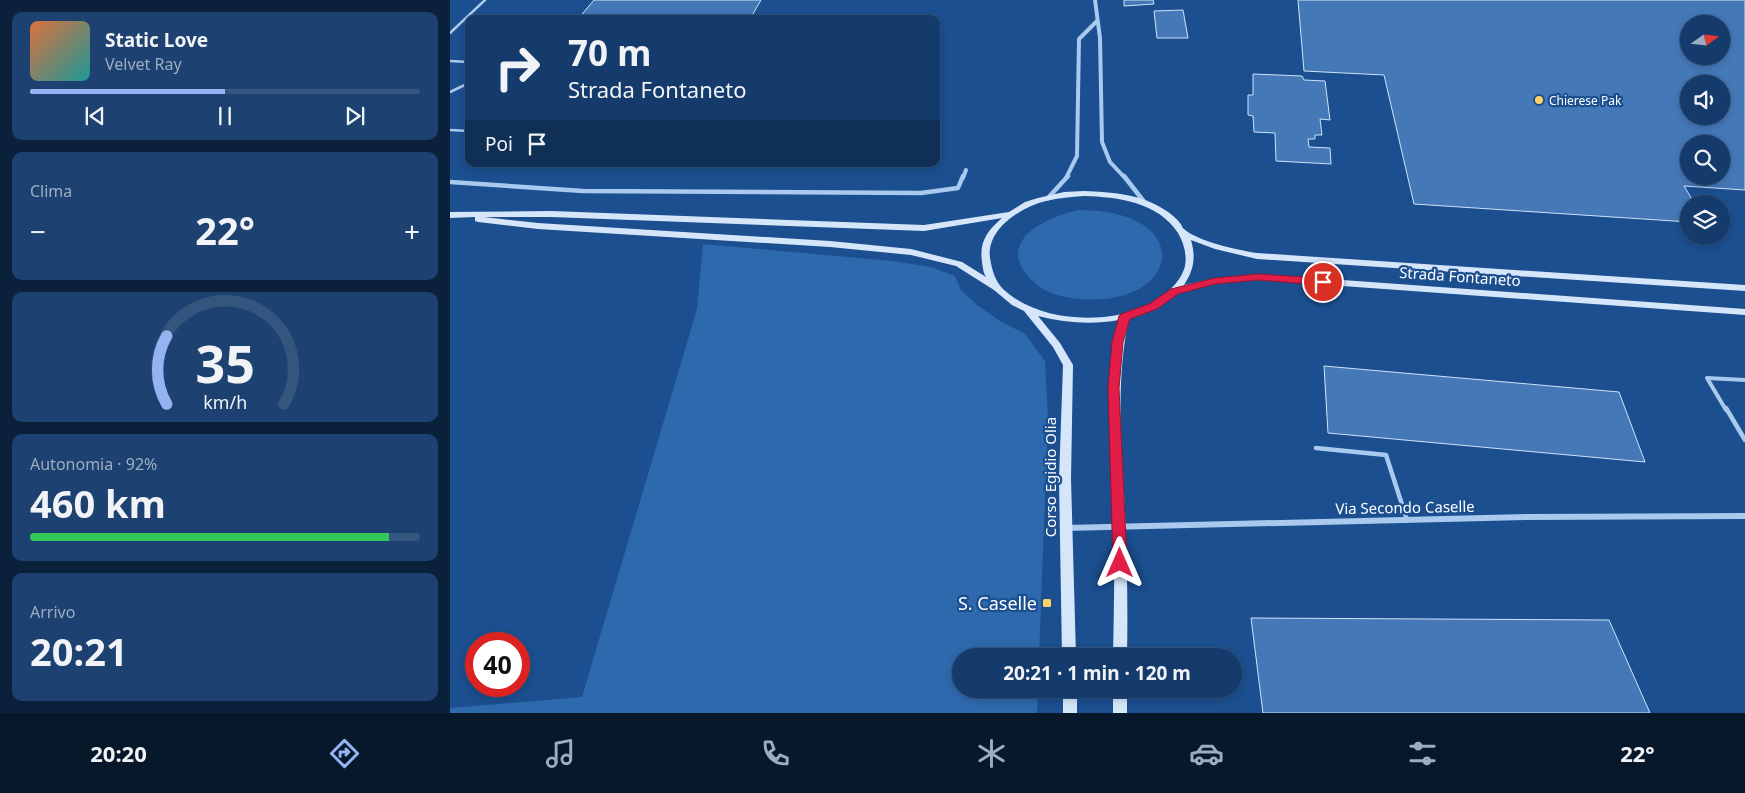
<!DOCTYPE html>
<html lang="it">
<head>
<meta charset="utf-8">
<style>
  :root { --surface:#143b6b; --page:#1d4271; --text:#f1f3f6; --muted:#9dadc1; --line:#33557e; --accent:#95b2f1 }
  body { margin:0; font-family:"Noto Sans",sans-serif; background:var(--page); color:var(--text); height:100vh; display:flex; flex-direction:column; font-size:19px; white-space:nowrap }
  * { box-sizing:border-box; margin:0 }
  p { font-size:16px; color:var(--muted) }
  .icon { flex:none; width:28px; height:28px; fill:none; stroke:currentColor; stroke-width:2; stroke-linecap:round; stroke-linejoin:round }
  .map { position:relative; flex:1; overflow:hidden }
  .sheet { display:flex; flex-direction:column; gap:12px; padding:12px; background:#0b203b; width:450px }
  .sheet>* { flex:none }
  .guide { position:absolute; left:15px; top:15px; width:475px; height:152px; border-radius:10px; box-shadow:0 2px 8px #0003,0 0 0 1px var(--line); background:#143b6b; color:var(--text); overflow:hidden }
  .needle { width:32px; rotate:75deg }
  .controls { position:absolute; left:1230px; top:15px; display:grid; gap:10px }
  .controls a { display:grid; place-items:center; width:50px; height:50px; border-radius:50%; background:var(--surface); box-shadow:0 2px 8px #0003,0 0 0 1px var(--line); font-size:25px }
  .speed { position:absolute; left:15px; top:632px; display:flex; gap:10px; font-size:25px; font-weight:700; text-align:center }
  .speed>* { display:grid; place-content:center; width:65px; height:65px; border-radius:50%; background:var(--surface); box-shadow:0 2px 8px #0003,0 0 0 1px var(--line); line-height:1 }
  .speed .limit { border:8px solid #d22; background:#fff; color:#111 }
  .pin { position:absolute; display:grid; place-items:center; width:42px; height:42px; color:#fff; margin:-21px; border:2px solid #fff; border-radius:50%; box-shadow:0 1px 5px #0007 }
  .me { position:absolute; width:55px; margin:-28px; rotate:0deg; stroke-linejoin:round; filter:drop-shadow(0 0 4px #0008) }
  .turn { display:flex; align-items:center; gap:18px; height:105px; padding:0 20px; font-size:22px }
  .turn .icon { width:65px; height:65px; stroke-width:2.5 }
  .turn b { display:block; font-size:35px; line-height:42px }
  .then { display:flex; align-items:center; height:48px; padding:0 20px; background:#0003; gap:10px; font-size:19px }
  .big { font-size:38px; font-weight:700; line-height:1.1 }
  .sheet .tile { flex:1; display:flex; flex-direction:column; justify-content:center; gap:8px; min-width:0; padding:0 18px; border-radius:10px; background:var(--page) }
  .sheet .dial { align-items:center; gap:0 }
  .dial svg { height:130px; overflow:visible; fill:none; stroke:var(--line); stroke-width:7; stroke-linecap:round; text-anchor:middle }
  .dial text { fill:var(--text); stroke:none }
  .song { display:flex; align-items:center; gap:15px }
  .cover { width:60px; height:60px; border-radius:8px; background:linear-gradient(135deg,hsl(20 70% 55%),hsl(180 70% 35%)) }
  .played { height:5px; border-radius:2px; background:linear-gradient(90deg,var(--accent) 50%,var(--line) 50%) }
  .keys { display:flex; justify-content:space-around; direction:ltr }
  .heat { display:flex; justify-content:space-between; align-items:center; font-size:28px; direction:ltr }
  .charge { height:8px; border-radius:4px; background:linear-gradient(90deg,#34c759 92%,var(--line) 0) }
  .trip { position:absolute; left:502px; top:648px; width:290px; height:50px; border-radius:25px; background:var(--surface); box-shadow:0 2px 8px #0003,0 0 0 1px var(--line); font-weight:700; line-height:50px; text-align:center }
  .dock { display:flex; height:80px; justify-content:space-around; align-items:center; background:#08182b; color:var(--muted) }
  .dock .icon { width:35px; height:35px }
  .dock .active { color:var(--accent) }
  .dock b { font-size:22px; color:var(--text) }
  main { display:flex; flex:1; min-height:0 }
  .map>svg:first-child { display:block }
  .green { fill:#2e69ad }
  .building { fill:#4478b7; stroke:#cfe3fa; fill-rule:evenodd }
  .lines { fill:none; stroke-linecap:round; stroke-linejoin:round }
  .lane-far2 { stroke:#a9c9ee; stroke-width:2.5 }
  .lane-far1 { stroke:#a9c9ee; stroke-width:4 }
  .lane { stroke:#a9c9ee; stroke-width:4.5 }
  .street-far2 { stroke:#a9c9ee; stroke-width:4 }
  .street-far1 { stroke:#a9c9ee; stroke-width:4.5 }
  .street { stroke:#a9c9ee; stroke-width:6 }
  .secondary { fill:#d6e6fa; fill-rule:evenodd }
  .route { fill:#e11d48; stroke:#92132f }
  .poi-dot { fill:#ffd166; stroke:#1b4f8f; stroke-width:2 }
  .labels { text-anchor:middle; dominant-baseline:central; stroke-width:4.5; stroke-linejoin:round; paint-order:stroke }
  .far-poi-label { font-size:12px; fill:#fff; stroke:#1b4f8f; text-anchor:start }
  .street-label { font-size:15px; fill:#fff; stroke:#1b4f8f }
  .near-poi-label { font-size:18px; fill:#fff; stroke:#1b4f8f; text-anchor:end }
</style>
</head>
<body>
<main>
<section class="sheet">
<div class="tile">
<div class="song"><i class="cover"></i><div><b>Static Love</b><p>Velvet Ray</p></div></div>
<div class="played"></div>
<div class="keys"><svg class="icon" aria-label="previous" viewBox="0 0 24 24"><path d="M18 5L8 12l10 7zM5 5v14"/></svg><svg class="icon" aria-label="pause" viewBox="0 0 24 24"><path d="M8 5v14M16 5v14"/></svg><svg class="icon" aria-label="next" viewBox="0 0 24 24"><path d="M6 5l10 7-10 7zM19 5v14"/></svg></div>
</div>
<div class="tile"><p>Clima</p>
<div class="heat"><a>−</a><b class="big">22°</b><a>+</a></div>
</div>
<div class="tile dial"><svg viewBox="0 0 100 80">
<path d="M14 69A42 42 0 1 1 86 69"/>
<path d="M14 69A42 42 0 0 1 14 27" stroke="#95b2f1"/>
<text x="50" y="56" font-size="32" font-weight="700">35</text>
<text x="50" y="72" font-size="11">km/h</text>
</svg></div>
<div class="tile"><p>Autonomia · 92%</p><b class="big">460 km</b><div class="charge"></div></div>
<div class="tile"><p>Arrivo</p><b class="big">20:21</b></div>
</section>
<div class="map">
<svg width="1295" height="713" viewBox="0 0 1295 713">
  <rect width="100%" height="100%" fill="#1b4f8f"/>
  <path class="green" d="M629 210C748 210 731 308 630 299 617 298 601 295 590 287 539 248 587 219 629 210Z
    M253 244 442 261 481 267 505 276 511 290 527 305 550 321 575 334 595 361 598 420 589 656H511V689H588L587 713H0V708L132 697 247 309Z"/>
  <path class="building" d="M144 0H311L300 19H128Z
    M674 0H703L704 4 674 6Z
    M848 0H1295V190L1234 186 1245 204H1239V222L964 204 934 75 854 71ZM1239 24H1271V56H1239ZM1239 84H1271V116H1239ZM1239 144H1271V176H1239Z
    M733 10 738 38H707L704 11Z
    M803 74 852 76 854 80 875 81 880 120 870 119 872 135H865V139H858L859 147 880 148 881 164 826 161 825 133 804 132 803 116 798 115V95H803Z
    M874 366 1169 392 1195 462 878 433Z
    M801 618 1159 620 1200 713H813Z"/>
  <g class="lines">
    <path class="lane-far2" d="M0 33 35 0
      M0 61 19 62
      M0 92 19 83
      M0 130 19 131"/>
    <path class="lane-far1" d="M1276 410 1257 378 1295 380"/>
    <path class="lane" d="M1276 408 1295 440
      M866 448 936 455 957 520"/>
    <path class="street-far2" d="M645 0 650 38 652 142 660 162 675 178
      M513 178 516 170
      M616 178 627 156 629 39 647 21"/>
    <path class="street-far1" d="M674 176 695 203
      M0 182 133 191 471 193 508 188 513 176
      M598 198 618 176"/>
    <path class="street" d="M616 528 1077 517 1295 516"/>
    <path class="secondary" d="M634 191C661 192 692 194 715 210 720 213 726 218 730 223 732 225 732 228 734 229 749 242 788 250 807 253L1295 285V291L807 259 765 249 741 240C746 257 744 270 734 285L766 278 808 274 1295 309V315L808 280 766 284 739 290 723 296 707 308 679 318C665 383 672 446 675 512 677 560 678 608 677 656H663C664 608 665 559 663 511 661 446 654 384 669 320 642 325 616 323 588 316L610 343 623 365 621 479 626 656H612L609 479 613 365 603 347 574 311 562 305 544 290 506 266 461 255 380 247 88 229 28 222 25 221V217L0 218V212L101 211 474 225 559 212 575 202 588 198 614 192ZM634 196C668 197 708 202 728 233 734 243 737 255 735 266 730 286 708 301 690 309 648 324 587 321 553 289 545 281 542 270 540 258 536 229 571 207 596 201 609 198 621 197 634 196ZM34 217H101L474 231 552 218C537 231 529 242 532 262 533 268 533 272 536 277L512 262 461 249 380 241 88 223Z
      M613 689H627V713H613Z
      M663 689H677V713H663Z"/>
  </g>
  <path class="route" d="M808 274 873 278 878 282 873 285 808 280 765 284 728 294 707 309 680 319 673 342 669 388 677 563 675 567 670 569 665 567 663 563 658 388 662 342 669 316 671 314 699 304 721 289 765 278Z"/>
  <g class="poi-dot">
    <circle cx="1089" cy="100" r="5"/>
    <rect x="592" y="598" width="10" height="10" rx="2.5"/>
  </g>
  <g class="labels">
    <g class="far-poi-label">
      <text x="1099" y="100">Chierese Pak</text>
    </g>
    <g class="street-label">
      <text transform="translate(1010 276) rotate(4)">Strada Fontaneto</text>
      <text transform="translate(600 477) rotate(-90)">Corso Egidio Olia</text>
      <text transform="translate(955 507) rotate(-1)">Via Secondo Caselle</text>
    </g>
    <g class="near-poi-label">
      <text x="587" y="603">S. Caselle</text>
    </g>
  </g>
</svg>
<div class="controls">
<a><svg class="needle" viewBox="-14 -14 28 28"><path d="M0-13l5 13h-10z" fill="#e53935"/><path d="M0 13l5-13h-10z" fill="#9dadc1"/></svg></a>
<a><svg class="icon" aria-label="sound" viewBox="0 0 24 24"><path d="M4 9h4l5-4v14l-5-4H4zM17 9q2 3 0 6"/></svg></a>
<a><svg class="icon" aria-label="search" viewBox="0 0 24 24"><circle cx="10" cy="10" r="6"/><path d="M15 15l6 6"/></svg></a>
<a><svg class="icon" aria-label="layers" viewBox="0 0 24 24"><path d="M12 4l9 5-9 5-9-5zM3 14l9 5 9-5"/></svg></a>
</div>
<div class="speed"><div class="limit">40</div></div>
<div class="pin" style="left:873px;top:282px;background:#d93025"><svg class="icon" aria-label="arrive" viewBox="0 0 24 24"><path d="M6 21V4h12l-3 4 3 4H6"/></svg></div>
<svg class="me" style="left:670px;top:563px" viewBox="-20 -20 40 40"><path d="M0-17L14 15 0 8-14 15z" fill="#e11d48" stroke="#fff" stroke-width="4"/></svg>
<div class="trip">20:21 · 1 min · 120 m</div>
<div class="guide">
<div class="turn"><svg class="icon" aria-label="right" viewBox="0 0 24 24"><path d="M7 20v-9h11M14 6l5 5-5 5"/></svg><div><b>70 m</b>Strada Fontaneto</div></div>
<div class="then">Poi<svg class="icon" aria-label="arrive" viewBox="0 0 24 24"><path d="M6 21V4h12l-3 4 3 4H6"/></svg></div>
</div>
</div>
</main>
<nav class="dock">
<b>20:20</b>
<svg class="icon active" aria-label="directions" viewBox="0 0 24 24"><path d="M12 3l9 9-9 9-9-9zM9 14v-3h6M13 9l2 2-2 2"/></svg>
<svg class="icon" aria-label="music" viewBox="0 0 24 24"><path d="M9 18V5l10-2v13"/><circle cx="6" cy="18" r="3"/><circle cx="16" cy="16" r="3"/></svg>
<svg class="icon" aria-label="phone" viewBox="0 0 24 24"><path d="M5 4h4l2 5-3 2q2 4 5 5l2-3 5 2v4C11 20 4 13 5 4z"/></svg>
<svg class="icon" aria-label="climate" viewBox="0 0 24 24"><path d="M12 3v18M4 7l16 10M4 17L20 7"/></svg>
<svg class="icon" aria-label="car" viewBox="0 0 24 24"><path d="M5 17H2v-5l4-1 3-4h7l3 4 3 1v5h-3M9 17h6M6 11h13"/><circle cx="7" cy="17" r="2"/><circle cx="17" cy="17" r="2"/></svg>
<svg class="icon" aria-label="filters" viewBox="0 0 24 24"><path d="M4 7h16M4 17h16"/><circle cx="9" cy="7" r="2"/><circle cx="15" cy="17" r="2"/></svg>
<b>22°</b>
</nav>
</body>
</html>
